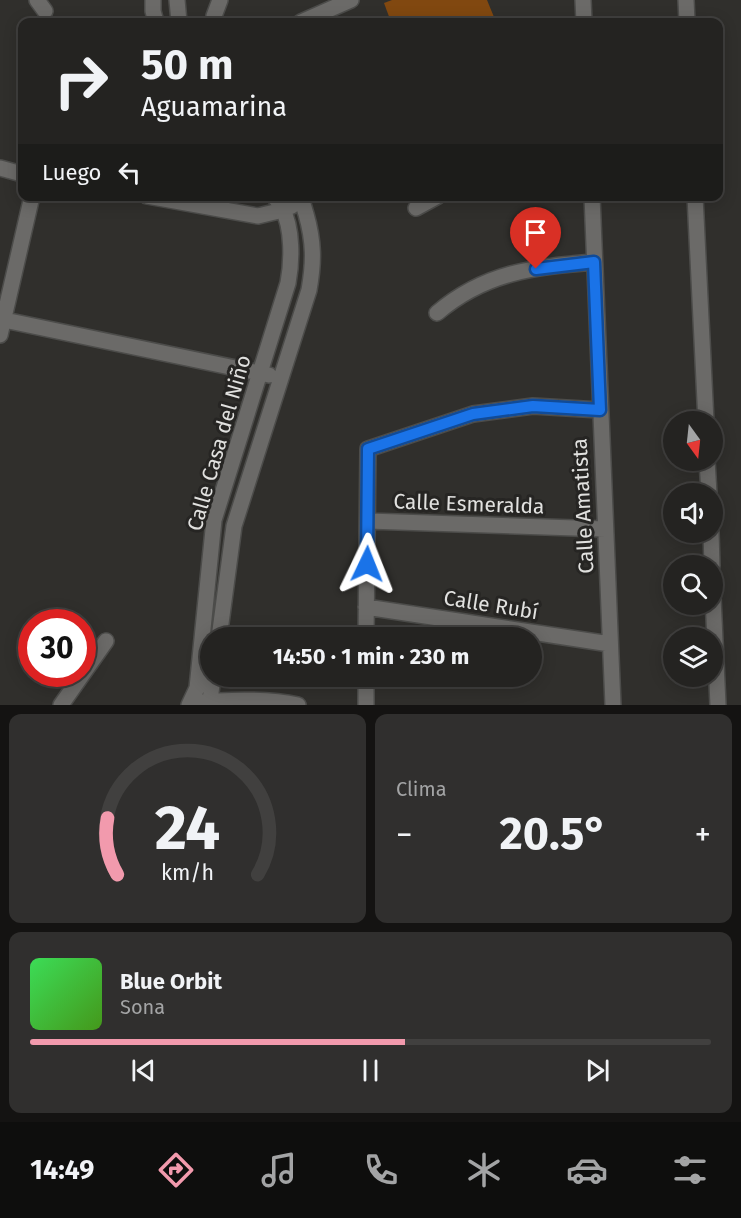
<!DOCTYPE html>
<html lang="es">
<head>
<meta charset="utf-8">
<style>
  :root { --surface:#242321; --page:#302f2e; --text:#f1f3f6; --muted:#a3a4a5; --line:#41403f; --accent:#f29aad }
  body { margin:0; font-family:"Fira Sans",sans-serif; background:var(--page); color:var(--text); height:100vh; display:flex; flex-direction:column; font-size:22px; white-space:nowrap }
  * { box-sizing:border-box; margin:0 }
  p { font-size:20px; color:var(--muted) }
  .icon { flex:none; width:33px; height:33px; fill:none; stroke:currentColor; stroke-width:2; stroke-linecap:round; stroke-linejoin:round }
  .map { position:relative; height:705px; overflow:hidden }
  .panel { display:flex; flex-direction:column; gap:9px; padding:9px; background:#141312; flex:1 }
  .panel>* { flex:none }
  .top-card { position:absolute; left:18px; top:18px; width:705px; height:183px; border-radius:12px; box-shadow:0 3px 15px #0003,0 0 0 2px var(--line); background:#242321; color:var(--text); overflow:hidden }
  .needle { width:39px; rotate:165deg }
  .buttons { position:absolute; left:663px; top:411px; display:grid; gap:12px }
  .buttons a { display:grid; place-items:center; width:60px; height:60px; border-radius:50%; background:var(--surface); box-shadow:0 3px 15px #0003,0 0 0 2px var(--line); font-size:30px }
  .speed { position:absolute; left:18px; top:609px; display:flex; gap:12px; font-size:30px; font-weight:700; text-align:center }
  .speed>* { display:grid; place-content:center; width:78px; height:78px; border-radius:50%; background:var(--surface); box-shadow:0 3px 15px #0003,0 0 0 2px var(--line); line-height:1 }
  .speed .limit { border:9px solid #d22; background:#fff; color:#111 }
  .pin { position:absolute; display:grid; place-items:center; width:51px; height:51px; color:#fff; margin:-62px -26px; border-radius:50% 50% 50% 0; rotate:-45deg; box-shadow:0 0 6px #0007 }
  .pin .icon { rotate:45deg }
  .me { position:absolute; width:66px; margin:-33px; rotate:2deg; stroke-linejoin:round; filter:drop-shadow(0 0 4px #0008) }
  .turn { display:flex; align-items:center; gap:21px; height:126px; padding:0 24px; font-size:27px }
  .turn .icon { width:78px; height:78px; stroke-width:2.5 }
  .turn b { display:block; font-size:42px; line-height:51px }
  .then { display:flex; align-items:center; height:57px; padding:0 24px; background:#0003; gap:12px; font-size:22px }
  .big { font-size:45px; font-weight:700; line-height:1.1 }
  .panel .tile { flex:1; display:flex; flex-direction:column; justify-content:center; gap:9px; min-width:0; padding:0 21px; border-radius:12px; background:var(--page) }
  .panel .dial { align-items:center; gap:0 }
  .dial svg { height:156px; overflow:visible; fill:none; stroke:var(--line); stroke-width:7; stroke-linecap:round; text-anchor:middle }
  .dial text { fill:var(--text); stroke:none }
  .song { display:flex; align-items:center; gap:18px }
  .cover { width:72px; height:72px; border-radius:9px; background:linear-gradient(135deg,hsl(130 70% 55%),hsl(100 70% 35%)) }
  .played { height:6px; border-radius:3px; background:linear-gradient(90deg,var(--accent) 55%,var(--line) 55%) }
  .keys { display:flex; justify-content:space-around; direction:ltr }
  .heat { display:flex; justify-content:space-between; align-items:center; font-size:33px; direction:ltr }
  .panel .tiles { flex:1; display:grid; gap:9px; grid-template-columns:1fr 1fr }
  .tile:last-child { grid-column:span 2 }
  .trip { position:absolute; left:200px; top:627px; width:342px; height:60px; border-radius:30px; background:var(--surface); box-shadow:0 3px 15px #0003,0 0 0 2px var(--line); font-weight:700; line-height:60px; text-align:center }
  .menu { display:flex; height:96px; justify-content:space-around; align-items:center; background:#0e0e0d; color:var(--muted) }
  .menu .icon { width:42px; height:42px }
  .menu .active { color:var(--accent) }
  .menu b { font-size:27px; color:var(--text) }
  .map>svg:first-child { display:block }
  .building { fill:#814810 }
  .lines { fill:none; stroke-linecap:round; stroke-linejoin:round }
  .minor-casing { stroke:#4c4c4a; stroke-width:18 }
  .minor { stroke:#6b6a68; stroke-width:15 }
  .route-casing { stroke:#114b97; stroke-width:15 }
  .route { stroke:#1a73e8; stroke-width:10 }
  .labels { text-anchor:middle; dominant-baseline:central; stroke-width:6; stroke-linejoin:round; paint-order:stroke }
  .street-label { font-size:21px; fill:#e1e1df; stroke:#262523 }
</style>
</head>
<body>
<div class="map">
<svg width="741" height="705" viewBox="0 0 741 705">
  <rect width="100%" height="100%" fill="#302f2c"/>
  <path class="building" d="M392 0H487L496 22H391L384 3Z"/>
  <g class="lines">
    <g class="minor-casing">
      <path id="minor" d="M37 0 45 11
        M153 0V11L156 22
        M177 0 179 22
        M583 0 584 22
        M686 0 687 22
        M216 22 214 16 220 0
        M301 22 351 0
        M0 168 22 174
        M147 196 258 216 283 210 292 206
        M592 196 613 705
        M695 196 706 422
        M416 208 438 196
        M437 313C485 272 534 267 594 262
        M0 319 269 375
        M0 335 32 196
        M707 460 709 494
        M368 521 605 529
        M711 532 712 566
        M712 576 718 705
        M366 607 610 644
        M219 638 234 526 309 290C314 262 314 242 306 214 304 208 303 202 300 196
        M366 638 368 449 473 414 533 406 600 410
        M366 676V705
        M190 703C222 700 266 698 298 705
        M61 705 106 641
        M189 705 197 688 214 520 288 283C292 262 293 228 282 208 280 204 277 200 274 196
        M208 705 210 701 213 676"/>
    </g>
    <use href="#minor" class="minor"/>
  </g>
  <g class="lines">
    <g class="route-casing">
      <path id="route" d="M367 564 368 449 473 414 533 406 600 410 594 262 536 269"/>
    </g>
    <use href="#route" class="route"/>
  </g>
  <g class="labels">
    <g class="street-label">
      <text transform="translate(219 443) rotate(-74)">Calle Casa del Niño</text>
      <text transform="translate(469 504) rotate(2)">Calle Esmeralda</text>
      <text transform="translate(583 506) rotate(-93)">Calle Amatista</text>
      <text transform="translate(491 605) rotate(9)">Calle Rubí</text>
    </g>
  </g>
</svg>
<div class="buttons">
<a><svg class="needle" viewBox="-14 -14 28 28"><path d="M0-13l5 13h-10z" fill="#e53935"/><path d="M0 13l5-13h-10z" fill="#a3a4a5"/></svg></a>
<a><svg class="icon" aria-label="sound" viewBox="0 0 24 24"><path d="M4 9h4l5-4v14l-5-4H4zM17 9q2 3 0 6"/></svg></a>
<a><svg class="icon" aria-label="search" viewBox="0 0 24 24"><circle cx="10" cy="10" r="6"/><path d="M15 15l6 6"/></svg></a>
<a><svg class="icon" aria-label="layers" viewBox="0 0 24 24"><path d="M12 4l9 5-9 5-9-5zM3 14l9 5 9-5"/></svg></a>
</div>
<div class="speed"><div class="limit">30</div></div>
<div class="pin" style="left:536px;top:269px;background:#d93025"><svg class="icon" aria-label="arrive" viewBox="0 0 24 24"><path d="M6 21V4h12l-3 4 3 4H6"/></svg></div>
<svg class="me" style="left:367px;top:564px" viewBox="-20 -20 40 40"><path d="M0-17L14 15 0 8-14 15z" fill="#1a73e8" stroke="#fff" stroke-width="4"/></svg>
<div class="trip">14:50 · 1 min · 230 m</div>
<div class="top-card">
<div class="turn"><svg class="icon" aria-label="right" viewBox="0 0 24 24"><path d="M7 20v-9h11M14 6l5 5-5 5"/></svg><div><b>50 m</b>Aguamarina</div></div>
<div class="then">Luego<svg class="icon" aria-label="left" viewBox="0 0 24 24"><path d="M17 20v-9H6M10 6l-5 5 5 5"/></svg></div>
</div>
</div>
<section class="panel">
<div class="tiles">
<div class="tile dial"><svg viewBox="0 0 100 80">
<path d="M14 69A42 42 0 1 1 86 69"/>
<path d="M14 69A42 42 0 0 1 9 40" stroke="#f29aad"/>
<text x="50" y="56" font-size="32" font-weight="700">24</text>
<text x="50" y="72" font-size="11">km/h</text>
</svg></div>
<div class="tile"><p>Clima</p>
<div class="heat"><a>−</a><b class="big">20.5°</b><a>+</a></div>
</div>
<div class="tile">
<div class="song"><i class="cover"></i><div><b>Blue Orbit</b><p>Sona</p></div></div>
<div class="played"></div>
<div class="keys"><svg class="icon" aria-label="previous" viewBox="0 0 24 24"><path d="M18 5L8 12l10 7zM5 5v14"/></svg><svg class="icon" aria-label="pause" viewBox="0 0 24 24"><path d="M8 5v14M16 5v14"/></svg><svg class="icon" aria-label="next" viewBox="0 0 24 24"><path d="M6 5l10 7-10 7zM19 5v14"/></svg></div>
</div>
</div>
</section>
<nav class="menu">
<b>14:49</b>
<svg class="icon active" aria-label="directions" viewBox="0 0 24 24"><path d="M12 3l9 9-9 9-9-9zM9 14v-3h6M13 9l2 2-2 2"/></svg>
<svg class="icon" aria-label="music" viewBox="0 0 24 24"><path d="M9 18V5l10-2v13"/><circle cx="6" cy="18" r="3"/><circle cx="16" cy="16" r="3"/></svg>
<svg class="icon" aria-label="phone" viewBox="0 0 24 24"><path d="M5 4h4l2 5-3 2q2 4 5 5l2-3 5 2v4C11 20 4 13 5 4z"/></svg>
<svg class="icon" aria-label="climate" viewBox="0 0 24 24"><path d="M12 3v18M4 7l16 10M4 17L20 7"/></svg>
<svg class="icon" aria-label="car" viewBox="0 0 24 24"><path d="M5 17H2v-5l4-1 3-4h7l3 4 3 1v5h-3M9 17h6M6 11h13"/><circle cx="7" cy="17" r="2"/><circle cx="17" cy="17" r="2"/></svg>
<svg class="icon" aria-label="filters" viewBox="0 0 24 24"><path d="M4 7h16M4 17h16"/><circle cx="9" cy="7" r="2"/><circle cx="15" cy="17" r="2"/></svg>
</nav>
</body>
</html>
